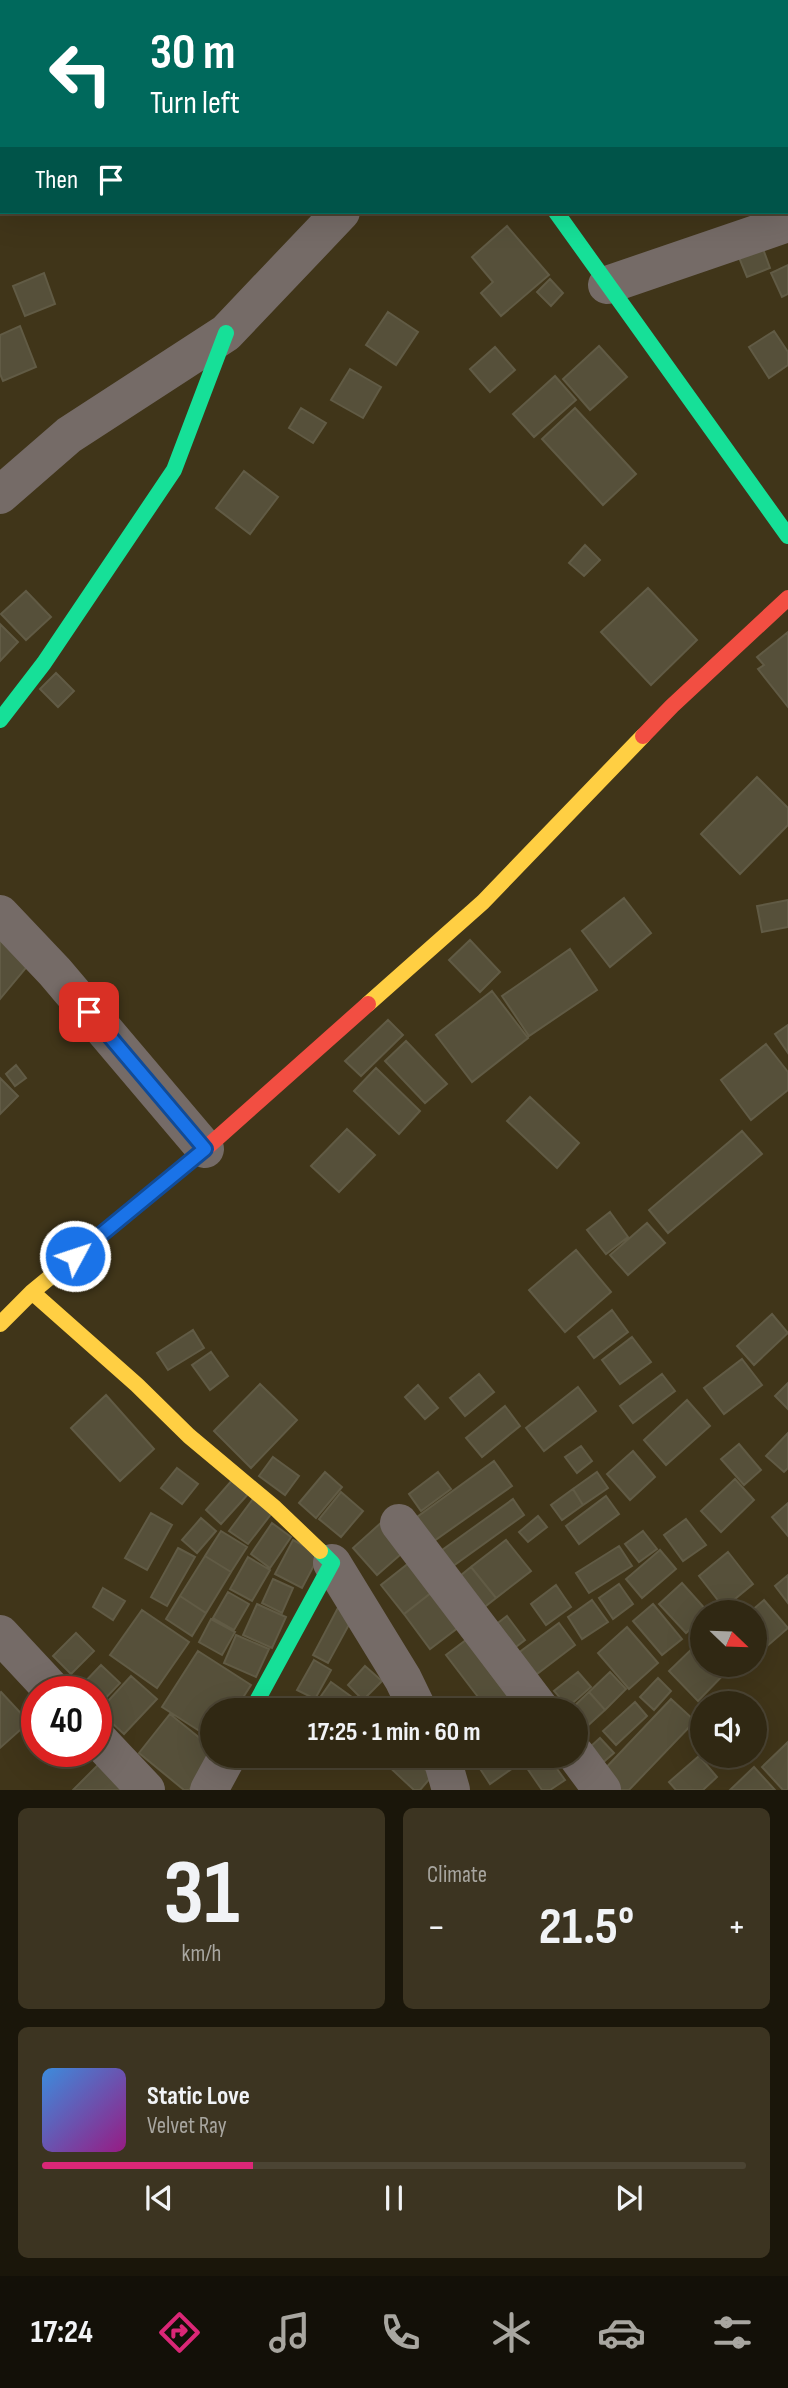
<!DOCTYPE html>
<html lang="en">
<head>
<meta charset="utf-8">
<style>
  :root { --surface:#302813; --page:#3c3421; --text:#f1f3f6; --muted:#a8a6a0; --line:#4b4433; --accent:#db2777 }
  body { margin:0; font-family:"Sofia Sans Condensed",sans-serif; background:var(--page); color:var(--text); height:100vh; display:flex; flex-direction:column; font-size:26px; white-space:nowrap }
  * { box-sizing:border-box; margin:0 }
  p { font-size:23px; color:var(--muted) }
  .icon { flex:none; width:38px; height:38px; fill:none; stroke:currentColor; stroke-width:2; stroke-linecap:round; stroke-linejoin:round }
  .map { position:relative; height:1790px; overflow:hidden }
  .details { display:flex; flex-direction:column; gap:18px; padding:18px; background:#1a160a; flex:1 }
  .details>* { flex:none }
  .guide { position:absolute; left:0px; top:0px; width:789px; height:214px; box-shadow:0 7px 28px #0002,0 0 0 2px var(--line); background:#00695c; color:#fff; overflow:hidden }
  .needle { width:46px; rotate:113deg }
  .controls { position:absolute; left:690px; top:1600px; display:grid; gap:14px }
  .controls a { display:grid; place-items:center; width:77px; height:77px; border-radius:50%; background:var(--surface); box-shadow:0 7px 28px #0002,0 0 0 2px var(--line); font-size:35px }
  .speed { position:absolute; left:21px; top:1676px; display:flex; gap:14px; font-size:35px; font-weight:700; text-align:center }
  .speed>* { display:grid; place-content:center; width:91px; height:91px; border-radius:50%; background:var(--surface); box-shadow:0 7px 28px #0002,0 0 0 2px var(--line); line-height:1 }
  .speed .limit { border:10px solid #d22; background:#fff; color:#111 }
  .pin { position:absolute; display:grid; place-items:center; width:60px; height:60px; color:#fff; margin:-30px; border-radius:14px; box-shadow:0 4px 10px #0006 }
  .me { position:absolute; width:77px; margin:-38px; rotate:50deg; stroke-linejoin:round; filter:drop-shadow(0 0 5px #0008) }
  .turn { display:flex; align-items:center; gap:24px; height:147px; padding:0 35px; font-size:32px }
  .turn .icon { width:91px; height:91px; stroke-width:2.5 }
  .turn b { display:block; font-size:49px; line-height:60px }
  .then { display:flex; align-items:center; height:66px; padding:0 35px; background:#0003; gap:14px; font-size:26px }
  .big { font-size:52px; font-weight:700; line-height:1.1 }
  .details .card { flex:1; display:flex; flex-direction:column; justify-content:center; gap:10px; min-width:0; padding:0 24px; border-radius:10px; background:var(--page) }
  .details .dial { align-items:center; gap:0 }
  .dial b { font-size:91px; line-height:1 }
  .song { display:flex; align-items:center; gap:21px }
  .cover { width:84px; height:84px; border-radius:10px; background:linear-gradient(135deg,hsl(210 70% 55%),hsl(310 70% 35%)) }
  .played { height:7px; border-radius:4px; background:linear-gradient(90deg,var(--accent) 30%,var(--line) 30%) }
  .keys { display:flex; justify-content:space-around; direction:ltr }
  .heat { display:flex; justify-content:space-between; align-items:center; font-size:38px; direction:ltr }
  .details .tiles { flex:1; display:grid; gap:18px; grid-template-columns:1fr 1fr }
  .card:last-child { grid-column:span 2 }
  .trip { position:absolute; left:200px; top:1698px; width:388px; height:70px; border-radius:35px; background:var(--surface); box-shadow:0 7px 28px #0002,0 0 0 2px var(--line); font-weight:700; line-height:70px; text-align:center }
  .tab-bar { display:flex; height:112px; justify-content:space-around; align-items:center; background:#131008; color:var(--muted) }
  .tab-bar .icon { width:49px; height:49px }
  .tab-bar .selected { color:var(--accent) }
  .tab-bar b { font-size:32px; color:var(--text) }
  .map>svg:first-child { display:block }
  .building { fill:#56503a; stroke:#615b45; stroke-width:2 }
  .lines { fill:none; stroke-linecap:round; stroke-linejoin:round }
  .street { stroke:#756b67; stroke-width:38 }
  .fast { stroke:#16e098; stroke-width:16 }
  .slow { stroke:#ffcf43; stroke-width:16 }
  .jam { stroke:#f24e42; stroke-width:16 }
  .route-casing { stroke:#114b97; stroke-width:18 }
  .route { stroke:#1a73e8; stroke-width:12 }
</style>
</head>
<body>
<div class="map">
<svg width="788" height="1790" viewBox="0 0 788 1790">
  <rect width="100%" height="100%" fill="#403519"/>
  <path class="building" d="M507 226 549 275 501 316 481 293 493 282 472 257Z
    M762 246 770 268 747 277 738 255Z
    M788 265V294L782 297 771 273Z
    M44 273 55 304 25 316 13 286Z
    M550 279 563 293 551 306 537 292Z
    M388 312 418 332 396 365 366 345Z
    M20 326 36 367 3 381 0 374V335Z
    M774 331 788 352V365L769 378 749 347Z
    M599 346 627 377 590 410 563 379Z
    M495 347 515 370 490 392 470 369Z
    M350 369 381 387 363 418 331 400Z
    M555 376 576 400 534 437 513 414Z
    M301 408 326 423 313 443 289 428Z
    M575 408 636 474 603 505 542 439Z
    M244 471 278 497 250 534 216 508Z
    M585 545 600 560 584 576 569 563Z
    M648 588 697 640 651 685 601 632Z
    M26 591 51 617 26 640 1 614Z
    M0 624 18 642 0 661Z
    M788 632V707L758 669 764 665 757 657Z
    M56 673 74 691 58 707 40 689Z
    M757 777 788 808V825L740 874 701 834Z
    M624 898 651 933 610 967 582 931Z
    M788 900V927L762 932 757 906Z
    M0 940 30 963 0 999Z
    M470 940 500 972 480 992 449 960Z
    M570 949 597 990 529 1036 502 996Z
    M492 991 528 1038 472 1082 436 1035Z
    M388 1020 403 1035 361 1076 345 1061Z
    M788 1025V1053L775 1034Z
    M406 1041 447 1084 425 1103 385 1061Z
    M766 1044 788 1072V1090L751 1120 721 1080Z
    M16 1065 26 1078 15 1086 6 1074Z
    M376 1068 420 1111 399 1134 354 1091Z
    M0 1078 18 1096 0 1114Z
    M530 1097 579 1143 557 1168 507 1121Z
    M347 1129 375 1155 339 1192 311 1166Z
    M742 1131 762 1154 668 1233 649 1210Z
    M610 1212 628 1237 606 1254 587 1230Z
    M647 1223 665 1243 628 1275 610 1255Z
    M576 1250 611 1292 565 1332 529 1290Z
    M612 1310 628 1332 594 1358 578 1337Z
    M772 1314 788 1333 754 1365 737 1346Z
    M193 1330 204 1348 168 1370 157 1353Z
    M632 1337 651 1362 620 1384 602 1360Z
    M211 1352 228 1376 210 1390 192 1365Z
    M742 1359 762 1385 724 1414 704 1388Z
    M479 1374 494 1392 465 1416 450 1398Z
    M662 1374 675 1391 633 1423 620 1406Z
    M788 1383V1409L775 1396Z
    M260 1384 297 1420 251 1468 214 1431Z
    M418 1385 438 1408 425 1419 405 1397Z
    M578 1387 596 1411 544 1451 526 1428Z
    M106 1395 154 1449 120 1481 71 1428Z
    M687 1400 710 1426 666 1465 644 1440Z
    M505 1406 520 1426 482 1457 466 1438Z
    M788 1433V1468L784 1472 766 1456Z
    M739 1444 761 1470 744 1485 721 1459Z
    M581 1446 592 1461 577 1473 565 1457Z
    M633 1451 655 1477 630 1500 607 1474Z
    M273 1457 299 1476 285 1495 259 1476Z
    M494 1461 512 1486 434 1541 417 1517Z
    M177 1468 198 1484 182 1504 161 1488Z
    M325 1472 342 1487 316 1518 299 1503Z
    M438 1472 451 1489 421 1511 409 1494Z
    M597 1472 608 1488 583 1505 573 1489Z
    M234 1478 250 1492 221 1524 206 1510Z
    M735 1479 754 1500 721 1532 701 1511Z
    M573 1489 583 1505 562 1520 551 1505Z
    M341 1492 363 1511 341 1537 319 1519Z
    M606 1496 619 1514 579 1544 566 1526Z
    M253 1499 272 1513 248 1544 229 1531Z
    M513 1499 524 1515 442 1574 431 1558Z
    M788 1503V1536L772 1517Z
    M151 1513 172 1525 147 1570 125 1558Z
    M538 1516 547 1527 528 1542 519 1532Z
    M201 1518 216 1531 197 1553 182 1540Z
    M686 1519 706 1545 683 1561 664 1535Z
    M383 1521 408 1548 377 1575 353 1548Z
    M272 1523 291 1537 270 1568 251 1554Z
    M221 1531 247 1547 231 1572 205 1556Z
    M643 1531 657 1549 639 1562 625 1544Z
    M293 1540 320 1554 302 1588 275 1574Z
    M506 1540 531 1571 496 1598 471 1567Z
    M619 1546 632 1566 589 1593 576 1573Z
    M178 1548 195 1557 167 1606 151 1597Z
    M660 1550 676 1569 642 1598 626 1579Z
    M728 1552 753 1584 724 1608 699 1576Z
    M205 1556 231 1572 206 1613 180 1596Z
    M248 1557 270 1570 252 1601 230 1589Z
    M414 1559 436 1589 404 1614 381 1585Z
    M471 1567 496 1598 473 1616 449 1585Z
    M788 1575V1603L775 1586Z
    M273 1579 293 1588 282 1613 262 1603Z
    M682 1583 708 1612H702V1619L686 1633 659 1604Z
    M619 1584 633 1604 613 1619 599 1598Z
    M556 1585 571 1607 546 1625 531 1604Z
    M103 1588 125 1601 113 1620 93 1607Z
    M436 1589 463 1624 430 1649 404 1614Z
    M228 1592 249 1604 234 1630 213 1618Z
    M180 1596 206 1613 192 1636 166 1619Z
    M592 1600 608 1622 582 1639 568 1617Z
    M764 1600 788 1628 758 1654 754 1649V1612H750Z
    M341 1602 357 1610 328 1663 313 1655Z
    M257 1604 286 1617 272 1648 243 1635Z
    M653 1604 682 1639 662 1655 633 1621Z
    M142 1610 189 1642 157 1688 110 1655Z
    M507 1616 525 1640 499 1660 481 1636Z
    M211 1619 235 1632 222 1655 199 1642Z
    M559 1623 575 1645 516 1690 499 1667Z
    M627 1627 658 1663 629 1689 598 1653Z
    M76 1633 94 1651 71 1674 53 1656Z
    M236 1635 269 1649 256 1677 224 1663Z
    M702 1639V1664H730L732 1666 698 1701 669 1671Z
    M466 1640 512 1702 502 1710H488L446 1655Z
    M198 1651 251 1685 235 1710H212V1739L162 1707Z
    M314 1660 331 1670 315 1699 297 1690Z
    M101 1665 120 1683 99 1705 96 1703V1692H85L80 1687Z
    M365 1666 382 1681 363 1700 348 1685Z
    M578 1672 591 1687 568 1707 554 1691Z
    M610 1672 626 1689 605 1710 589 1692Z
    M131 1676 157 1699 124 1734 99 1711Z
    M658 1678 671 1691 654 1710 640 1697Z
    M331 1682 370 1710H319L314 1706Z
    M1 1692 29 1722 0 1748V1693Z
    M589 1692 605 1710 583 1730 576 1722V1710H570Z
    M671 1699 695 1721 629 1790H614L599 1775Z
    M635 1702 647 1716 616 1745 603 1731Z
    M170 1714 212 1748 216 1755 189 1790H184L139 1753Z
    M600 1738 614 1753 591 1773 578 1758Z
    M788 1742V1790H783L762 1767Z
    M390 1755H410L432 1776 420 1790H414L384 1762Z
    M483 1755H504L513 1768 490 1784 475 1761Z
    M518 1755H547L565 1780 550 1790H542Z
    M699 1756 717 1777 703 1790H676L669 1782Z
    M102 1761 129 1790H73Z
    M754 1767 775 1790H730Z"/>
  <g class="lines">
    <path class="street" d="M408 0 409 2
      M520 2 523 0
      M0 17H2
      M607 285 788 223
      M0 495 69 435 226 333 341 212
      M0 914 55 972 205 1149
      M399 1523 541 1710
      M332 1563 403 1679 418 1710
      M0 1634 54 1692
      M96 1737 146 1790
      M441 1755 451 1790
      M576 1755 602 1790
      M209 1790 228 1755"/>
    <path class="fast" d="M556 212 788 536
      M0 720 44 663 174 470 226 333
      M252 1710 332 1563 320 1551"/>
    <path class="slow" d="M368 1004 483 902 643 736
      M32 1292 137 1385 189 1436 275 1508 320 1551
      M0 1324 32 1292 205 1149"/>
    <path class="jam" d="M643 736 672 706 788 598
      M205 1149 368 1004"/>
  </g>
  <g class="lines">
    <g class="route-casing">
      <path id="route" d="M75 1256 205 1149 89 1012"/>
    </g>
    <use href="#route" class="route"/>
  </g>
</svg>
<div class="controls">
<a><svg class="needle" viewBox="-14 -14 28 28"><path d="M0-13l5 13h-10z" fill="#e53935"/><path d="M0 13l5-13h-10z" fill="#a8a6a0"/></svg></a>
<a><svg class="icon" aria-label="sound" viewBox="0 0 24 24"><path d="M4 9h4l5-4v14l-5-4H4zM17 9q2 3 0 6"/></svg></a>
</div>
<div class="speed"><div class="limit">40</div></div>
<div class="pin" style="left:89px;top:1012px;background:#d93025"><svg class="icon" aria-label="arrive" viewBox="0 0 24 24"><path d="M6 21V4h12l-3 4 3 4H6"/></svg></div>
<svg class="me" style="left:75px;top:1256px" viewBox="-20 -20 40 40"><circle r="17" fill="#1a73e8" stroke="#fff" stroke-width="3"/><path d="M0-11L8 9 0 5-8 9z" fill="#fff"/></svg>
<div class="trip">17:25 · 1 min · 60 m</div>
<div class="guide">
<div class="turn"><svg class="icon" aria-label="left" viewBox="0 0 24 24"><path d="M17 20v-9H6M10 6l-5 5 5 5"/></svg><div><b>30 m</b>Turn left</div></div>
<div class="then">Then<svg class="icon" aria-label="arrive" viewBox="0 0 24 24"><path d="M6 21V4h12l-3 4 3 4H6"/></svg></div>
</div>
</div>
<section class="details">
<div class="tiles">
<div class="card dial"><b>31</b><p>km/h</p></div>
<div class="card"><p>Climate</p>
<div class="heat"><a>−</a><b class="big">21.5°</b><a>+</a></div>
</div>
<div class="card">
<div class="song"><i class="cover"></i><div><b>Static Love</b><p>Velvet Ray</p></div></div>
<div class="played"></div>
<div class="keys"><svg class="icon" aria-label="previous" viewBox="0 0 24 24"><path d="M18 5L8 12l10 7zM5 5v14"/></svg><svg class="icon" aria-label="pause" viewBox="0 0 24 24"><path d="M8 5v14M16 5v14"/></svg><svg class="icon" aria-label="next" viewBox="0 0 24 24"><path d="M6 5l10 7-10 7zM19 5v14"/></svg></div>
</div>
</div>
</section>
<nav class="tab-bar">
<b>17:24</b>
<svg class="icon selected" aria-label="directions" viewBox="0 0 24 24"><path d="M12 3l9 9-9 9-9-9zM9 14v-3h6M13 9l2 2-2 2"/></svg>
<svg class="icon" aria-label="music" viewBox="0 0 24 24"><path d="M9 18V5l10-2v13"/><circle cx="6" cy="18" r="3"/><circle cx="16" cy="16" r="3"/></svg>
<svg class="icon" aria-label="phone" viewBox="0 0 24 24"><path d="M5 4h4l2 5-3 2q2 4 5 5l2-3 5 2v4C11 20 4 13 5 4z"/></svg>
<svg class="icon" aria-label="climate" viewBox="0 0 24 24"><path d="M12 3v18M4 7l16 10M4 17L20 7"/></svg>
<svg class="icon" aria-label="car" viewBox="0 0 24 24"><path d="M5 17H2v-5l4-1 3-4h7l3 4 3 1v5h-3M9 17h6M6 11h13"/><circle cx="7" cy="17" r="2"/><circle cx="17" cy="17" r="2"/></svg>
<svg class="icon" aria-label="filters" viewBox="0 0 24 24"><path d="M4 7h16M4 17h16"/><circle cx="9" cy="7" r="2"/><circle cx="15" cy="17" r="2"/></svg>
</nav>
</body>
</html>
